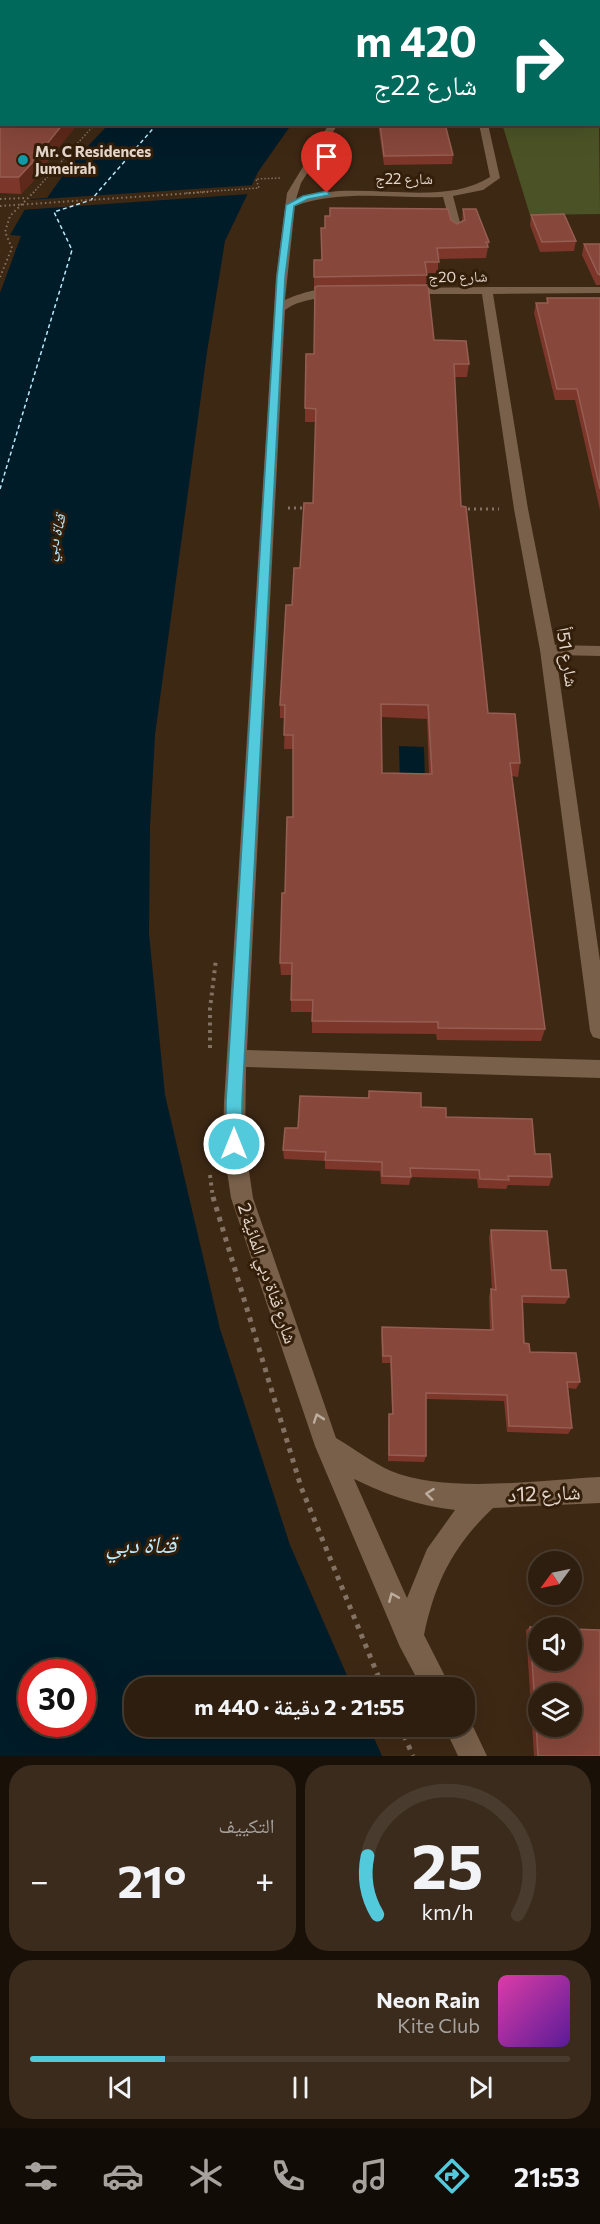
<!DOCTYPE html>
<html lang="ar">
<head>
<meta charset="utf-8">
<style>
  :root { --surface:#2e1e0f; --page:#3a2b1d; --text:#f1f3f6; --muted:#a7a29e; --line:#493c2f; --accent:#53cadc }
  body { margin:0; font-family:Commissioner,"Noto Naskh Arabic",sans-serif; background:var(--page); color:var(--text); direction:rtl; height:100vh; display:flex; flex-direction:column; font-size:22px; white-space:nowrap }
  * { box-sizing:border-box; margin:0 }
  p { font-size:20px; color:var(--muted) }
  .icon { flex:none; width:33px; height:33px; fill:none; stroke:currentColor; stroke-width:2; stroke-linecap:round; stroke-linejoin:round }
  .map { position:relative; height:1756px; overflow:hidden; direction:ltr }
  .details { display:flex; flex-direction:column; gap:9px; padding:9px; background:#191008; flex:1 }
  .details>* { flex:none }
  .hud { position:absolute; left:0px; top:0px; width:600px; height:126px; box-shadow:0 6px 24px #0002,0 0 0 2px var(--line); direction:rtl; background:#00695c; color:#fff; overflow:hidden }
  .needle { width:39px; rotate:237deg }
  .tools { position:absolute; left:528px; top:1551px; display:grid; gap:12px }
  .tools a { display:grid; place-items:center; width:54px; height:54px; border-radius:50%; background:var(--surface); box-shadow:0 6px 24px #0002,0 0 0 2px var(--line); font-size:30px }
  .speed { position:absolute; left:18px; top:1659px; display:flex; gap:12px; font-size:30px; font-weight:700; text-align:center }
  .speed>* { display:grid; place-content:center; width:78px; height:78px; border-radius:50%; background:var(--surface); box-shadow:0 6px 24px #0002,0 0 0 2px var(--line); line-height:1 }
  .speed .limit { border:9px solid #d22; background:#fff; color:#111 }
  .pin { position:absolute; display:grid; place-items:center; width:51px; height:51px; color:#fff; margin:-62px -26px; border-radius:50% 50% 50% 0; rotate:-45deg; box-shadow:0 0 6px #0007 }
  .pin .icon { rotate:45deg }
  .me { position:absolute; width:66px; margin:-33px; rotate:0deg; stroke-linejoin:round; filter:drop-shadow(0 0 4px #0008) }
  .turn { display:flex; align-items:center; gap:21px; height:126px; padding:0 24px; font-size:27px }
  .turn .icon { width:78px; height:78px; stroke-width:2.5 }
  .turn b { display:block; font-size:42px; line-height:51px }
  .big { font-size:45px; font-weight:700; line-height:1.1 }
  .details .widget { flex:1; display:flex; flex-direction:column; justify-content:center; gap:9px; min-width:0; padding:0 21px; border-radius:24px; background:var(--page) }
  .details .dial { align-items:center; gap:0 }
  .dial svg { height:156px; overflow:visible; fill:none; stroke:var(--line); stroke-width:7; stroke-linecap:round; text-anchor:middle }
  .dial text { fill:var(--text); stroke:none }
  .song { display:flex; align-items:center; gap:18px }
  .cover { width:72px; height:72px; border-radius:9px; background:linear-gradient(135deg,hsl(320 70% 55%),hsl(270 70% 35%)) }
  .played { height:6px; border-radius:3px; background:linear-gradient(90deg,var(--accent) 25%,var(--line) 25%) }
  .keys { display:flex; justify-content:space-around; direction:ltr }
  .heat { display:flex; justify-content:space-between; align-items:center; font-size:33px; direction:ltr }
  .details .tiles { flex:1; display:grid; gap:9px; grid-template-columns:1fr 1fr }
  .widget:last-child { grid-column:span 2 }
  .trip { position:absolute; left:124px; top:1677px; width:351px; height:60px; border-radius:24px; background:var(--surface); box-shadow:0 6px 24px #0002,0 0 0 2px var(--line); font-weight:700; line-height:60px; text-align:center; direction:rtl }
  .menu { display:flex; height:96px; justify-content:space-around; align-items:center; background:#120c06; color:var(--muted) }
  .menu .icon { width:42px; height:42px }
  .menu .current { color:var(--accent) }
  .menu b { font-size:27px; color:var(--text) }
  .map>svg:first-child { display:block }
  .green { fill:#4b5326 }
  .water { fill:#001c28; fill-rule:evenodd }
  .pier { fill:#3d2814 }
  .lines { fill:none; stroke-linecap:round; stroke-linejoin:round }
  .ferry { stroke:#bae9fc; stroke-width:1.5; stroke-dasharray:4 3; stroke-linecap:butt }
  .path-far4 { stroke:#837161; stroke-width:1.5; stroke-dasharray:1.5 2; stroke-linecap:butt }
  .path-far3 { stroke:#837161; stroke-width:2; stroke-dasharray:1.5 3; stroke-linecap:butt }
  .path-far2 { stroke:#837161; stroke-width:3; stroke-dasharray:2 4; stroke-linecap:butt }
  .path-far1 { stroke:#837161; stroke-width:4; stroke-dasharray:3 4.5; stroke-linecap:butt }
  .path { stroke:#837161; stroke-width:5; stroke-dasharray:4.5 6; stroke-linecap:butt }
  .minor { fill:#78604a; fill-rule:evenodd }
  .major { fill:#ad7779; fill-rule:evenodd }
  .wall { fill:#7c362a; fill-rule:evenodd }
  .shaded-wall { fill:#5e291a }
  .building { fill:#87473b; stroke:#965e52; stroke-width:1.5; fill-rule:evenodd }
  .oneway { stroke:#bead9d }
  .route { fill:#53cadc; stroke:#36838f; stroke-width:1.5 }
  .culture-dot { fill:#0f9aa8; stroke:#331e0a; stroke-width:2 }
  .labels { text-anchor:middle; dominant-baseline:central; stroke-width:6; stroke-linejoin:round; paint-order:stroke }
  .far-poi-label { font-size:15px; font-weight:bold; fill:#e4d6ca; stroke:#331e0a; text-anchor:start }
  .far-street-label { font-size:15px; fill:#e4d6ca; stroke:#331e0a }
  .far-water-label { font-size:16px; font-style:italic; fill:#bae9fc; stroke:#331e0a }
  .street-label { font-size:18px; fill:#e4d6ca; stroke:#331e0a }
  .near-street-label { font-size:21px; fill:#e4d6ca; stroke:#331e0a }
  .near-water-label { font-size:24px; font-style:italic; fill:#bae9fc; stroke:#331e0a }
</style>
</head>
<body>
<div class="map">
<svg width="600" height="1756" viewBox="0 0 600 1756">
  <rect width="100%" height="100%" fill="#3d2814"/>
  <path class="green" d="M599 121 600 214 530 215 503 127 509 124H598Z"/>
  <path class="water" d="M108 125H291L258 172 225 241 207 352 155 735 150 826 149 934 165 1095 220 1329 290 1545 352 1687 135 1688V1726L369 1727 382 1756H0V293L21 236 10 235 31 199 47 198 71 164ZM32 1672H82V1724H32Z
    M399 746 424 747 425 782 400 781Z"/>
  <path class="pier" d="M255 185 250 194 21 210 27 200Z"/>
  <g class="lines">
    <path class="ferry" d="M328 2 330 0
      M0 489 72 250 54 212 91 200 157 124"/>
    <path class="path-far4" d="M470 2 473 0
      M33 193 95 124
      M186 193 259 188 256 179 281 178"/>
    <path class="path-far3" d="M0 199 26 198
      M0 206 208 192
      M0 277 12 248 5 232 10 216 34 192"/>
    <path class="path-far2" d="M288 508H307
      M462 509H499"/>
    <path class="path-far1" d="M210 1048V1009L216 959
      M210 1175 213 1199"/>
    <path class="path" d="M213 1197 301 1487 383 1688
      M400 1726 413 1756"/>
    <path class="minor" d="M598 106H600V112H598Z
      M329 124H338L301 183 296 199C356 177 439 210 490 177L479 124H488L500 178 483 190 453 196 462 230 457 233 452 230 443 197C394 199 343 189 295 206L285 300C298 294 331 283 343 292 331 301 305 295 285 310L247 1050 600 1060V1078L246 1067 245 1144 253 1198 336 1438C355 1449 371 1462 391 1471 448 1494 538 1480 600 1477V1503L493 1508C453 1546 435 1582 424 1635L451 1688H422L400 1647 315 1446 231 1198 223 1144 224 1102 276 277 287 193ZM354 1479C389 1496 417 1505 455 1510L427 1549 407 1598Z
      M487 287H600V293L493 294 528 509 555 645 600 646V656L556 655 600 961V1039L593 1037 590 1031 540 650 514 509 482 294H404L399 291 404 288Z
      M465 1715 468 1716 487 1756H458L444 1726H465Z"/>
    <path class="major" d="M243 0H256L255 2Z
      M0 2H2V6H0Z"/>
  </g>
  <path class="wall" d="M600 1V77H598V2Z
    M0 14 2 15V84H0Z
    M0 115 44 166 38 169 36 178 21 194 0 193Z
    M378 124H445L453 155 452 164 384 165Z
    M330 208 451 220 457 224 462 221 463 209 489 242 486 258 438 259V273H427L426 285 434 340 469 364 467 377H455L461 506 488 713 520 763 518 777 512 776 545 1029 541 1041 437 1040 436 1034 312 1033V1012H291V975H281L280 963 285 893 293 817V749H284L285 718H280V705L292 605 300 568 313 503 316 422H305V408L314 354V271L321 260 330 216ZM381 717 427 719 429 774 382 773Z
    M531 215 576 241 574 251 540 252 530 225Z
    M584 244H600V285H596L582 255Z
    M547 298H600V510L575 400H555L534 313 536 303H546Z
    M369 1091 421 1107 446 1117 535 1154 552 1177 549 1186 508 1185 506 1189 478 1188 477 1179 411 1177 409 1185 381 1184 380 1171 325 1169V1161L284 1159 283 1150 298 1128 368 1098Z
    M491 1230 551 1270 569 1297 565 1304 523 1303 524 1343 530 1352 580 1382 576 1389 568 1388 572 1428 568 1434 507 1432 504 1401 426 1399V1456L424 1462 388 1461V1420L389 1414H392L390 1363H382L381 1334 382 1327 490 1330 489 1297 491 1289 492 1290 489 1237Z
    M530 1627 600 1756H534L526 1630Z"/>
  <path class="shaded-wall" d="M63 124H78L44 166 38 169 36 178 21 194 19 177 35 153Z"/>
  <path class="building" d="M22 0H225L223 2H21Z
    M600 1V37H598V2H536Z
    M0 14 2 15V69H0V45H1V38H0Z
    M598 44H600V69H598Z
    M0 115H2V124H63L42 150 35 153 33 162 19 177H0Z
    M380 124H445L453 155 384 156Z
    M330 208 448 209 451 220 457 224 465 220 463 209H476L489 242H486L488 247 437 248 439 262H425L427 275 314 277V260H322L321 228H325V216H330Z
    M564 214 576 241 542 242 531 215Z
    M584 244H600V275L598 274Z
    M428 285 434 340 466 341 469 364H454L461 506 466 507 488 713 515 714 520 763H510L545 1029 438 1028V1022L312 1021 313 1000H291L292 963H280L282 893H285L287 817H293V735H284L285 705H280L286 605H292L294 568H300L304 503H313L316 409 305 408 306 354H314L315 287 318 286ZM381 704 428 705 432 774 382 773Z
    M547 298H600V489L577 389H557L536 303H548Z
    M369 1091 421 1093V1107L446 1108V1117L532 1119 535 1154H550L552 1177 508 1176 509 1180 480 1179 479 1170 410 1168 411 1177 382 1176V1162L325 1160 326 1152 283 1150 285 1128H298L300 1096 369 1098Z
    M491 1230 547 1231 551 1270H566L569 1297 522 1296 524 1343 529 1344 530 1352 576 1353 580 1382H567L572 1428 509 1426 507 1395 426 1393V1456L389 1455V1414H393L391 1356H383L382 1327 493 1330 491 1289 496 1290Z
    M530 1627 546 1628H538V1660H572V1629L600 1630V1756H538ZM538 1694H572V1726H538Z"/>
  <defs><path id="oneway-chevron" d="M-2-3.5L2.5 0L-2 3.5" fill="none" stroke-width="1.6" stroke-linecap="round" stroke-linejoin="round" transform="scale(1.5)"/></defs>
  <g class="oneway">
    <use href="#oneway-chevron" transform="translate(318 1418) rotate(-109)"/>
    <use href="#oneway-chevron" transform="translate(430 1494) rotate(-173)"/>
    <use href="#oneway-chevron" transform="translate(393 1597) rotate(-113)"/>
  </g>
  <path class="route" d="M327 191 330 195 308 199 294 206 285 277 242 1102V1144L239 1150 234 1152 228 1150 226 1144V1102L277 277 286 205 303 196Z"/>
  <circle class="culture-dot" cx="23" cy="160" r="6"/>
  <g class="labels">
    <g class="far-poi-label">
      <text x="35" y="151">Mr. C Residences<tspan x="35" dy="17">Jumeirah</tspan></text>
    </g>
    <g class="far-street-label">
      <text x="404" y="178">شارع 22ج</text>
      <text transform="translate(458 276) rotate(-1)">شارع 20ج</text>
    </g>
    <g class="far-water-label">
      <text transform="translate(54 537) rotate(-76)">قناة دبي</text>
    </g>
    <g class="street-label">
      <text transform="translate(568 657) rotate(81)">شارع 51أ</text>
      <text transform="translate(268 1273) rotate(71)">شارع قناة دبي المائية 2</text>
    </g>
    <g class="near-street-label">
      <text transform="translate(544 1492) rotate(-2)">شارع 12د</text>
    </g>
    <g class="near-water-label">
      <text x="141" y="1543">قناة دبي</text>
    </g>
  </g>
</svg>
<div class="tools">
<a><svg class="needle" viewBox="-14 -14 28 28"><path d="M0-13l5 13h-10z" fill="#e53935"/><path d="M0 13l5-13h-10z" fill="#a7a29e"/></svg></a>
<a><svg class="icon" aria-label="sound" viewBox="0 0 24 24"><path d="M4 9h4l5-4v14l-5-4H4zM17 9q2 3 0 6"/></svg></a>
<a><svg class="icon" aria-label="layers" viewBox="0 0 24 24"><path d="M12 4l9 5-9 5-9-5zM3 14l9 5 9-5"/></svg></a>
</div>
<div class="speed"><div class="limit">30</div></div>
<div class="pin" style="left:327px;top:193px;background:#d93025"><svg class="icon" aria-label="arrive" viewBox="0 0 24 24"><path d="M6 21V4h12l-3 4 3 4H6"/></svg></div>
<svg class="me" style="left:234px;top:1144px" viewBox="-20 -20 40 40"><circle r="17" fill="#53cadc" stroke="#fff" stroke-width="3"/><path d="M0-11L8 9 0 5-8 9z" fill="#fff"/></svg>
<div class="trip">21:55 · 2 دقيقة · 440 m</div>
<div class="hud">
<div class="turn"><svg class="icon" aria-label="right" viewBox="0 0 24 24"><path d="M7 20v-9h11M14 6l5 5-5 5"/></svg><div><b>420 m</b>شارع 22ج</div></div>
</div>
</div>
<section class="details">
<div class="tiles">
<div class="widget dial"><svg viewBox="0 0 100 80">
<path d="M14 69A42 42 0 1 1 86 69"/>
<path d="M14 69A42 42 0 0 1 9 39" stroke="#53cadc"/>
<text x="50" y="56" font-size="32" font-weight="700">25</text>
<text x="50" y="72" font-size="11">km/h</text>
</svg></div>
<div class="widget"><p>التكييف</p>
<div class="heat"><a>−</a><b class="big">21°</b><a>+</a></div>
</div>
<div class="widget">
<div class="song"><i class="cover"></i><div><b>Neon Rain</b><p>Kite Club</p></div></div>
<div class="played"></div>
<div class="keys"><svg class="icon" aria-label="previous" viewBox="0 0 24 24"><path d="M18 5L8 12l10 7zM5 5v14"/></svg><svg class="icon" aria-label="pause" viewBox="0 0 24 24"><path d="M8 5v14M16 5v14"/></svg><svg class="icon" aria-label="next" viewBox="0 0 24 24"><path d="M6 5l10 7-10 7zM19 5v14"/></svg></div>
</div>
</div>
</section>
<nav class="menu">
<b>21:53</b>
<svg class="icon current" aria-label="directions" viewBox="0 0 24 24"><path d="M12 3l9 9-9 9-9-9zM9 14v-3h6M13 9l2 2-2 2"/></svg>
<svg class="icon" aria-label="music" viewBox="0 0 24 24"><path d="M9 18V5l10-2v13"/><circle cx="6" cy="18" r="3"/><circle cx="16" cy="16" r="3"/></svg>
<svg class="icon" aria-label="phone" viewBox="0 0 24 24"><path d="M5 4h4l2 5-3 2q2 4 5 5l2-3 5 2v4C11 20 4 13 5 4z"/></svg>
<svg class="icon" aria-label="climate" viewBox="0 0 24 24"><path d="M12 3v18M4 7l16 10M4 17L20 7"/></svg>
<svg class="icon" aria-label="car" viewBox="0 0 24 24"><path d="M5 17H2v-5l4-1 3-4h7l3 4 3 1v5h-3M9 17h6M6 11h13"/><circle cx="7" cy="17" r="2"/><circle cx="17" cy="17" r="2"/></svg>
<svg class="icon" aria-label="filters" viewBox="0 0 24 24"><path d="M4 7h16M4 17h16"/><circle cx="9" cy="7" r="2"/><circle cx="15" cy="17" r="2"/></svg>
</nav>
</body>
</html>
